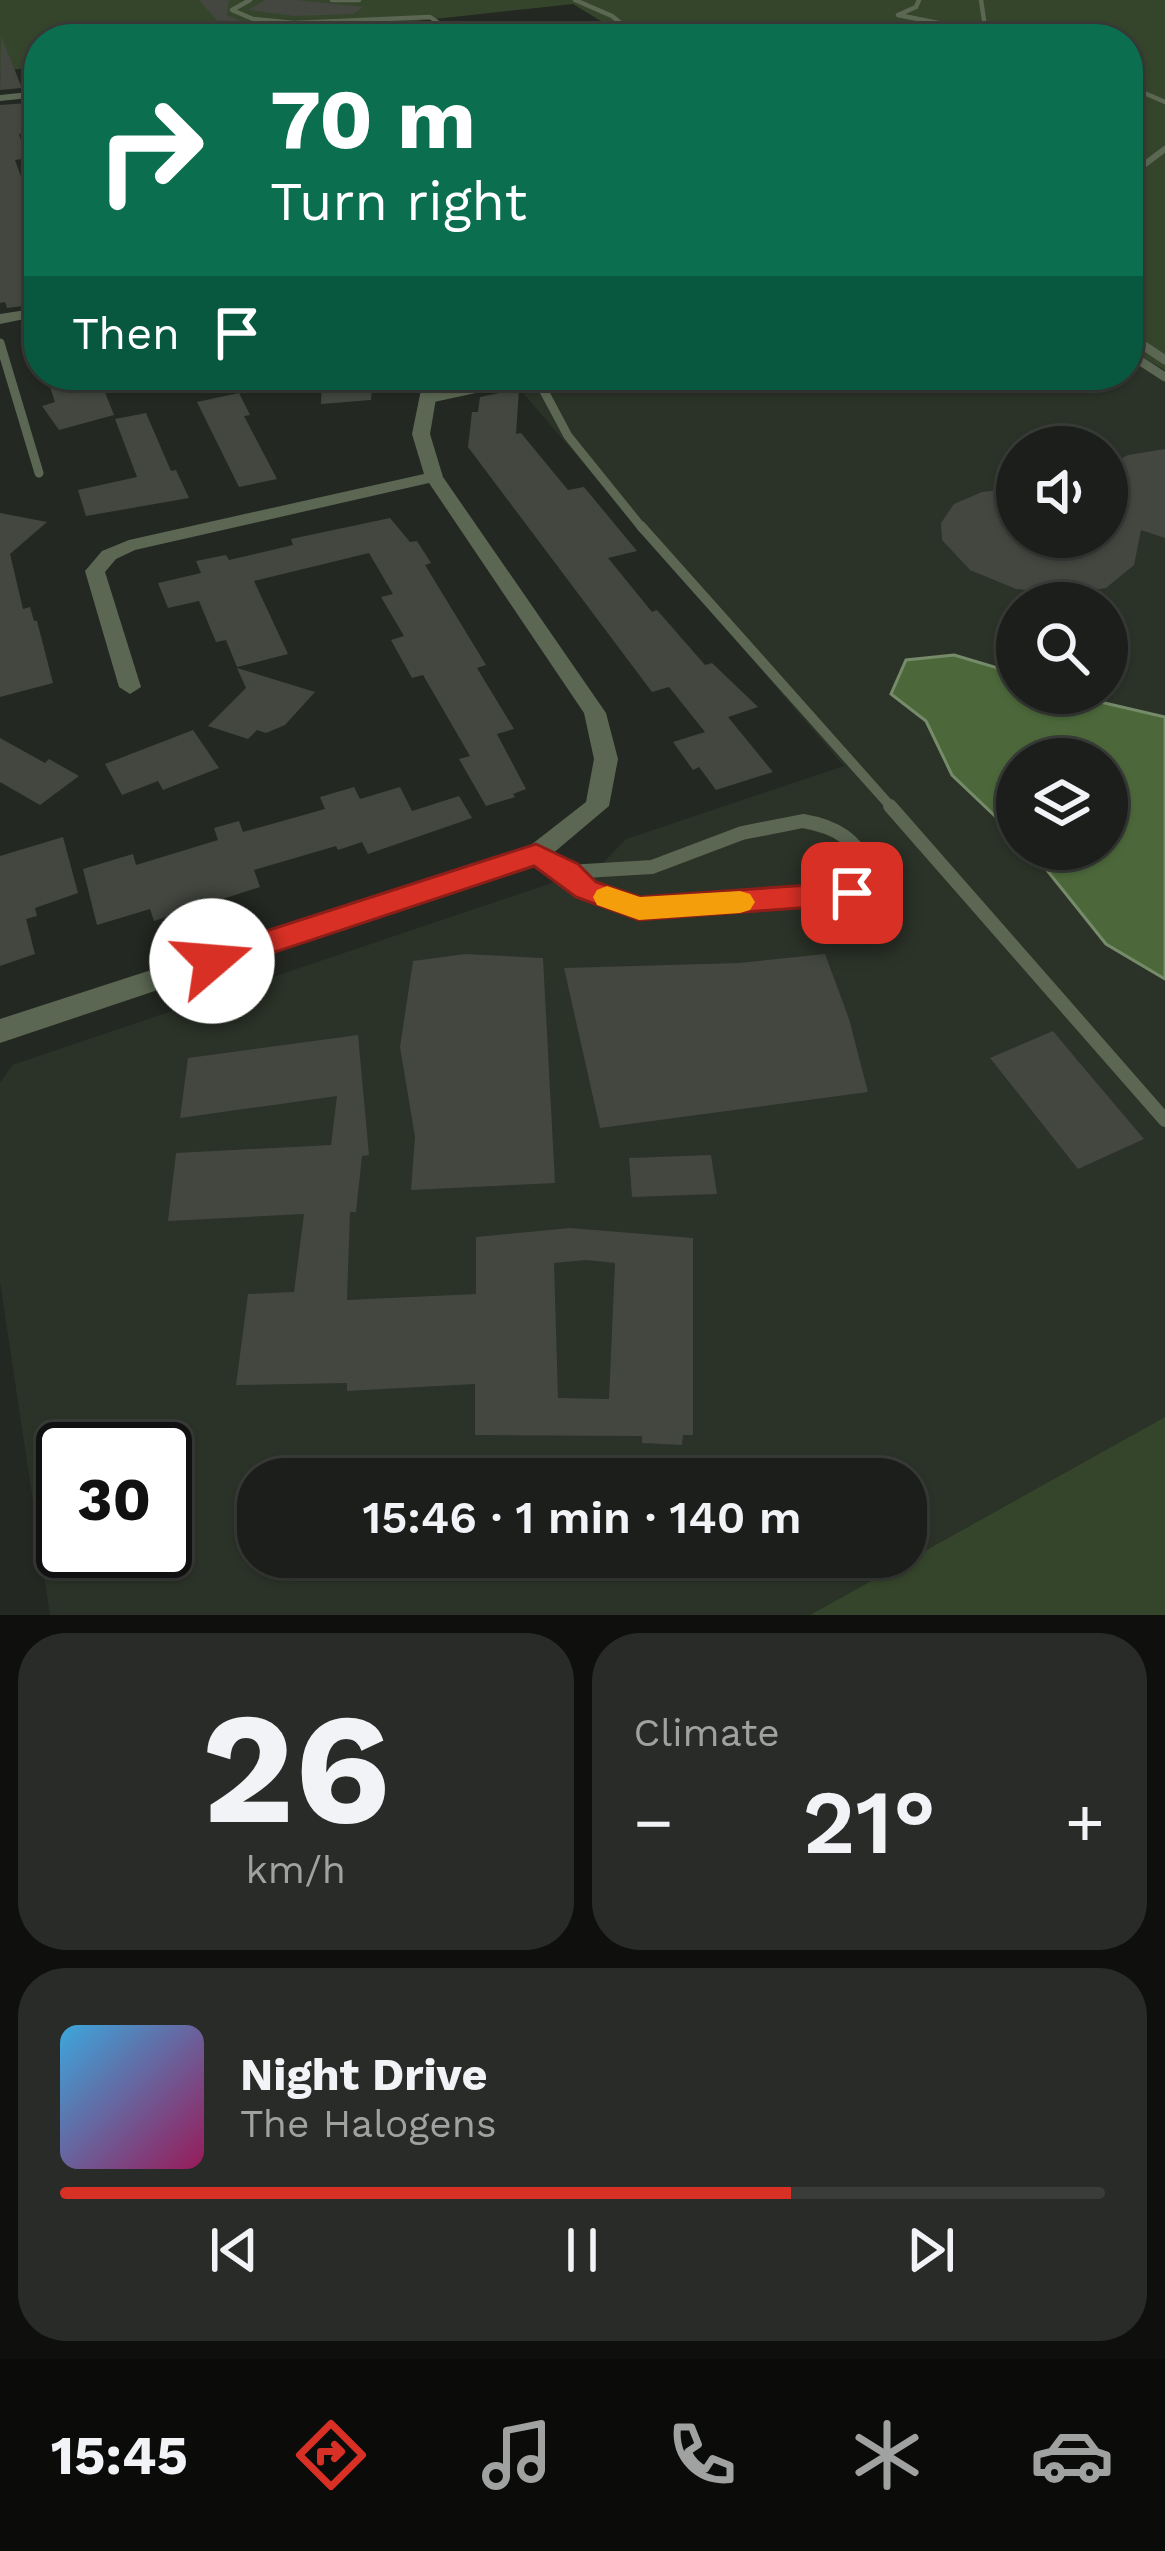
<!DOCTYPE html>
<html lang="en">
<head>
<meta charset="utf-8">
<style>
  :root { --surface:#1b1e1a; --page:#282b27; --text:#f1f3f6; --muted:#a0a2a2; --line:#393c39; --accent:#d93025 }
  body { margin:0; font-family:"Work Sans",sans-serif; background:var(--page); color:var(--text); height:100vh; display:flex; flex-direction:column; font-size:45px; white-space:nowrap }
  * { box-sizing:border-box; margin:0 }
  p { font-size:39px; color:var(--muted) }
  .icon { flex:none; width:66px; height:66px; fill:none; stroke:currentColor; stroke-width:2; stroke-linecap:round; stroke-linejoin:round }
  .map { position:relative; height:1615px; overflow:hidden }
  .drawer { display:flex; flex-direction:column; gap:18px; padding:18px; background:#0f100e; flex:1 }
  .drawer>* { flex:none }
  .top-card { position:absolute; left:24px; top:24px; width:1119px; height:366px; border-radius:48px; box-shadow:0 3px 9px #0004,0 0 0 3px var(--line); background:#0b6e4f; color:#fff; overflow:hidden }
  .fabs { position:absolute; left:996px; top:426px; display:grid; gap:24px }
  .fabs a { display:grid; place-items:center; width:132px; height:132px; border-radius:50%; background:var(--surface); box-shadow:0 3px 9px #0004,0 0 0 3px var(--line); font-size:60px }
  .speed { position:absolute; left:36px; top:1422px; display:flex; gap:24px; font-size:60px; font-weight:700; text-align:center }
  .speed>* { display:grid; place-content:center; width:156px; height:156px; border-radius:50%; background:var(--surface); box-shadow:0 3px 9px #0004,0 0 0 3px var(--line); line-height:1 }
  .speed .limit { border:6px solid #111; border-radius:18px; background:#fff; color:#111 }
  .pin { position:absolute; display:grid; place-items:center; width:102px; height:102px; color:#fff; margin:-51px; border-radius:24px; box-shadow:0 6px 18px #0006 }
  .me { position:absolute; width:132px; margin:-66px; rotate:72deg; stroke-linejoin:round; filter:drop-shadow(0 0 9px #0008) }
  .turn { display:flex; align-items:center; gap:42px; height:252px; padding:0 48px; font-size:54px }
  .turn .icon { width:156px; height:156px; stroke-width:2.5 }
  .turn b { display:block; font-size:84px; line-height:102px }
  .then { display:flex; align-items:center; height:114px; padding:0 48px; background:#0003; gap:24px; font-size:45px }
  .big { font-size:90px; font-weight:600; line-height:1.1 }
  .drawer .card { flex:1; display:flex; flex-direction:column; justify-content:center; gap:18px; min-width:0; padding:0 42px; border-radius:48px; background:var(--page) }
  .drawer .dial { align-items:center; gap:0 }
  .dial b { font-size:156px; line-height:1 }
  .song { display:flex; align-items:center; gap:36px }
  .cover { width:144px; height:144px; border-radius:18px; background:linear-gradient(135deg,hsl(200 70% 55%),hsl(330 70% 35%)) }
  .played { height:12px; border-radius:6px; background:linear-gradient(90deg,var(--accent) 70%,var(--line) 70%) }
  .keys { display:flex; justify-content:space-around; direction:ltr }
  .heat { display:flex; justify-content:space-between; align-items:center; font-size:66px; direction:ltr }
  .drawer .tiles { flex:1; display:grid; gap:18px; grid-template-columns:1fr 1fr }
  .card:last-child { grid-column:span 2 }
  .trip { position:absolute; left:237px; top:1458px; width:690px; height:120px; border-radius:48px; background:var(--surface); box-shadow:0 3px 9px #0004,0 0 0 3px var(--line); font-weight:600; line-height:120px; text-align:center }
  .dock { display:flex; height:192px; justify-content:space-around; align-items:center; background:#0b0c0a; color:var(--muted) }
  .dock .icon { width:84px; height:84px }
  .dock .active { color:var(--accent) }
  .dock b { font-size:54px; color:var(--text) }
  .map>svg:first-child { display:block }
  .built { fill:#2b3227; fill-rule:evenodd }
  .green { fill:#35452b }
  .water { fill:#4c683a; stroke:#768b69; stroke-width:3 }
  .building { fill:#434740; fill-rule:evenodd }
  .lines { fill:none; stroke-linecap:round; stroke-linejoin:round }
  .lane-far4 { stroke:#5b6753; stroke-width:4.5 }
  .lane-far3 { stroke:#5b6753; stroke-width:6 }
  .lane-far2 { stroke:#5b6753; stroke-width:9 }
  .lane-far1 { stroke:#5b6753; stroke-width:10 }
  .lane { stroke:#5b6753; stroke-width:14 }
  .street { fill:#5b6753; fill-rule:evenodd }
  .route { fill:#d93025; stroke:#8d1f18; stroke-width:3 }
  .slow { fill:#f59e0b }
</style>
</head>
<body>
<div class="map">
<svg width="1165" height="1615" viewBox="0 0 1165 1615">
  <rect width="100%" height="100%" fill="#242822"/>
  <path class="built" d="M1128 89 1165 108V1417L810 1615H50L0 1282V1083L12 1065 599 867 626 839 844 766 510 378 1128 375ZM1017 447H1107V537H1017ZM1017 603H1107V693H1017ZM1017 759H1107V849H1017ZM63 1449H165V1551H63ZM258 1479H906V1557H258Z"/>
  <path class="green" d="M0 0H1165V370L1128 348V39H630L573 4 251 39H39V67L0 71Z
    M1165 1417V1615H810Z"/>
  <path class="water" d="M954 655 998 668 1017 682V693L1079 697 1165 717V979L1106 944 1030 849H1107V759H1017V837L952 775 926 721 891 694 906 660Z"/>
  <path class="building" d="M199 0H229L227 15 252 26 330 28 313 39H258L257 28 220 24Z
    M265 0H296L363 7 353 14 294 16 248 10Z
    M1 36 22 88 0 90Z
    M28 103 36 122 28 123 32 132 19 134 27 158 15 160 39 226V304L7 308 5 302 0 303V105Z
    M46 375H98L114 415 59 430 42 406 55 402Z
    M339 375H373L371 400 321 404 322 378Z
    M519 389 516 434 521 433 568 490 584 487 637 551 608 558 652 612 657 610 705 665 712 663 758 707 728 717 773 772 716 790 699 767 693 770 673 742 705 732 669 687 652 692 468 447 472 412H478L480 397Z
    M239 393 250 415 244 416 277 479 239 487 197 402Z
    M146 413 171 471 176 470 189 498 86 516 78 490 137 477 115 419Z
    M1165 449V538L1141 530 1134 565 1106 588 1063 594 1016 589 970 570 942 540 941 523 954 504 982 492 1017 488V537H1107V466L1128 455Z
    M0 513 47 522 10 554 23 609 30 607 34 621H37L53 683 0 697Z
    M390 518 410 542 417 541 431 563 425 565 486 665 477 668 514 729 497 734 526 789 513 794 515 797 486 806 459 759 470 756 423 675 412 678 391 640 404 636 381 597 393 594 369 553 254 581 288 654 237 667 226 640 216 642 199 601 168 608 158 583 201 573 196 561 226 555 229 560 293 545 291 539Z
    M237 668 315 692 285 725 266 733 257 730 248 739 208 726 246 688Z
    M193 730 219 768 163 790 158 781 122 795 105 764Z
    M0 738 45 763 49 759 79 776 40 805 0 782Z
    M354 787 360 799 400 787 412 811 459 796 472 818 368 854 362 842 338 850 336 846 254 870 260 887 154 921 150 909 97 925 83 869 133 854 136 865 218 840 214 828 239 821 243 832 325 809 320 797Z
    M63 837 78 893 35 908 37 916 26 919 35 954 0 966V856Z
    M465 954 543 958 555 1183 411 1190 415 1137 400 1047 413 961Z
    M825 954 849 1019 868 1092 600 1128 564 968 739 963Z
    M1053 1031 1078 1061 1144 1139 1078 1169 990 1058Z
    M358 1035 369 1155 362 1156 356 1212H350L347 1300 476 1294V1237L570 1228 693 1238V1435H683L682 1445 642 1443V1436L475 1435V1384L347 1391V1383L236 1385 248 1294 294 1292 304 1214 168 1221 176 1153 331 1145 337 1096 180 1118 188 1058ZM586 1260 615 1263 609 1399 558 1398 554 1263Z
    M711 1155 717 1194 632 1197 629 1158Z"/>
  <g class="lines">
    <path class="lane-far4" d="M250 0 232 10 253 19 294 23 430 17 462 39
      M332 0H359
      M575 0 612 16 640 39
      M919 0 916 7 898 15 953 26 954 33 937 39
      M981 0 985 27 1010 39
      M1128 86 1165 102"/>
    <path class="lane-far3" d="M1128 177 1165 149"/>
    <path class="lane-far2" d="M1128 335 1165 360
      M0 343 39 473
      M1128 353 1165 377
      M536 376 568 436 643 529
      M426 399 539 375"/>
    <path class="lane-far1" d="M641 526 893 809"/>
    <path class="lane" d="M890 806 1165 1120
      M803 821C839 827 854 840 873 870L852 893 639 909 586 890 568 872 652 867 742 833Z
      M536 854 568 872"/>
    <path class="street" d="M524 32 527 37 484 39 489 36Z
      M39 91V97L0 101V95Z
      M39 308V316L0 324V314Z
      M151 375H167L168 377 160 382Z
      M424 375H440L430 434 443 477 606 713 618 759 609 806 545 860 0 1043V1019L527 848 586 802 594 759 584 713 429 483 135 550 116 559 105 572 141 687 130 694 119 687 85 571 102 551 129 540 424 474 412 434Z"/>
  </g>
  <path class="route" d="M536 844 578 864 596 882 640 897 852 882 863 885 867 893 863 901 852 904 639 920 576 897 534 866 212 973 201 969 196 961 201 952Z"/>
  <path class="slow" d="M607 886 640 897 740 891 750 894 755 902 750 910 740 913 639 920 597 905 593 897 597 890Z"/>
</svg>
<div class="fabs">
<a><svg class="icon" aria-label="sound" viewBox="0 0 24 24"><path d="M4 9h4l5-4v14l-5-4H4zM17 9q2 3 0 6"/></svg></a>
<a><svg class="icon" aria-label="search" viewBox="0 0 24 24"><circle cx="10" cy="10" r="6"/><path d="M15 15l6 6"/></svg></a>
<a><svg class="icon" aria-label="layers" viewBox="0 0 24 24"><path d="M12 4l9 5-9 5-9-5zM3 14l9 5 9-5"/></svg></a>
</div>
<div class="speed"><div class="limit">30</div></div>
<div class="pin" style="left:852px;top:893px;background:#d93025"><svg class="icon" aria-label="arrive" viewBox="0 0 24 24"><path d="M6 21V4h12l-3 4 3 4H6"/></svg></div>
<svg class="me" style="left:212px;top:961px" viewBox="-20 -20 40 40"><circle r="19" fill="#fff"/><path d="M0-13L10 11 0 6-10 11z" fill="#d93025"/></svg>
<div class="trip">15:46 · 1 min · 140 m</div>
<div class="top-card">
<div class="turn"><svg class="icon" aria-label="right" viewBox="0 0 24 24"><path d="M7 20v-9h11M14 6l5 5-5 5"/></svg><div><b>70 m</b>Turn right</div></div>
<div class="then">Then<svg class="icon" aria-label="arrive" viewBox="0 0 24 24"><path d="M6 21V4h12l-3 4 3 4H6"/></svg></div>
</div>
</div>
<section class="drawer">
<div class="tiles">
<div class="card dial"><b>26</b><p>km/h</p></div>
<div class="card"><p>Climate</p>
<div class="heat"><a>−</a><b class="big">21°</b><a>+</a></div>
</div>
<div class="card">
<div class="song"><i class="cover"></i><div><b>Night Drive</b><p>The Halogens</p></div></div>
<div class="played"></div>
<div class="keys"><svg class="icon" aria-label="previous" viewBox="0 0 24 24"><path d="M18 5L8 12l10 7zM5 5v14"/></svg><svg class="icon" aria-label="pause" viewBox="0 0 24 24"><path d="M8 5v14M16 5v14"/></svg><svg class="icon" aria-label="next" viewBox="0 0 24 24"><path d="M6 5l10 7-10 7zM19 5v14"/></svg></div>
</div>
</div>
</section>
<nav class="dock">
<b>15:45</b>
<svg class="icon active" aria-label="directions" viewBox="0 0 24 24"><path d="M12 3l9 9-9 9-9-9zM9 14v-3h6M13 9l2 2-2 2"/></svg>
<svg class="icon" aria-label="music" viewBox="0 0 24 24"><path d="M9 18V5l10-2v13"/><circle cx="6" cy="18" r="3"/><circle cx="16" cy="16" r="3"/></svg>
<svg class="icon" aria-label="phone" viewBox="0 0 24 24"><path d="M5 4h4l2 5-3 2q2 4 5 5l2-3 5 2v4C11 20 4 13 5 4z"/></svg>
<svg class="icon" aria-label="climate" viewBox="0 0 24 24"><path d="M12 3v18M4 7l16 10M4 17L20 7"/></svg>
<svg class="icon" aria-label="car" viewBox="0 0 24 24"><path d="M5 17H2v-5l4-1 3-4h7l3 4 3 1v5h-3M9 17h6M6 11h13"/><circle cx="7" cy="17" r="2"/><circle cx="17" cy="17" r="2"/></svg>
</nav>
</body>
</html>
